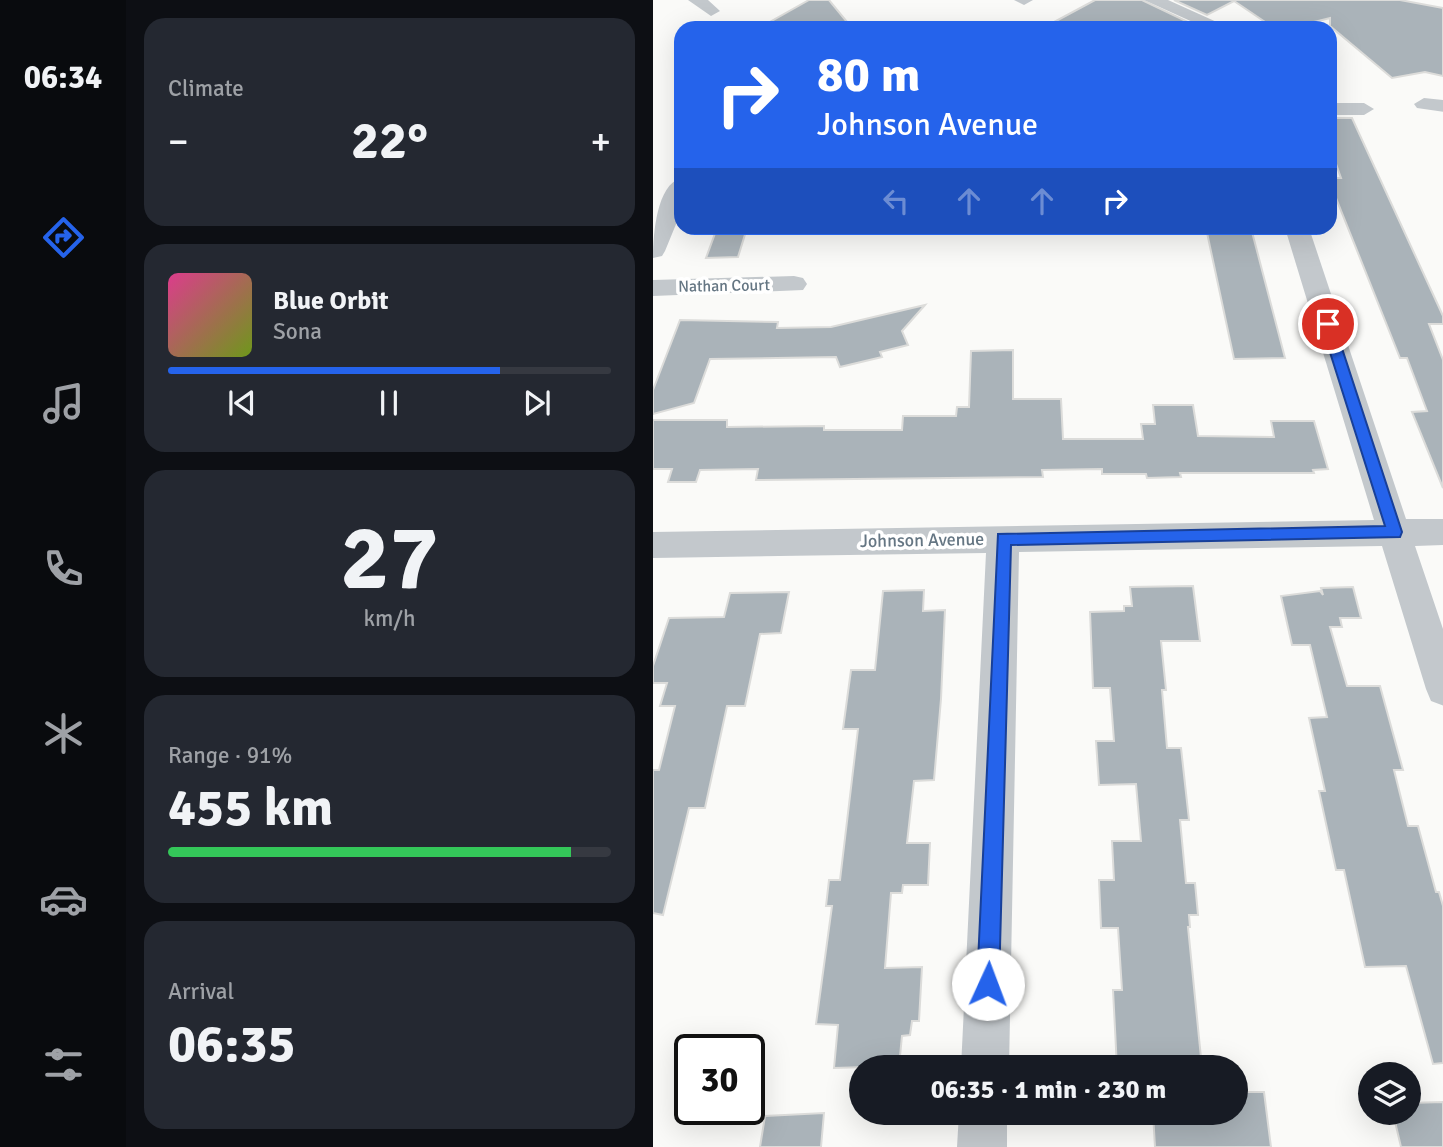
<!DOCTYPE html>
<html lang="en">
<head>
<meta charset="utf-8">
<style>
  :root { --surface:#171b24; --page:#242831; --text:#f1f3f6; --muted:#9ea1a6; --line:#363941; --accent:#2563eb }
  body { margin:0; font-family:Signika,sans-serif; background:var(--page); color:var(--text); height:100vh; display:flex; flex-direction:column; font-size:26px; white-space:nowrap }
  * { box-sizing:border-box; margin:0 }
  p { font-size:23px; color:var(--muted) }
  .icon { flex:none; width:38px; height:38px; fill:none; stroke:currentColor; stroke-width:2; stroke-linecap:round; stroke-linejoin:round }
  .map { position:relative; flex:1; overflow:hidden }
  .panel { display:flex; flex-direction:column; gap:18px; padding:18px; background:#0d0f14; width:527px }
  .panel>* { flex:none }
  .hud { position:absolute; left:21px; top:21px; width:663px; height:214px; border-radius:21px; box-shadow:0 7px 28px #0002; background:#2563eb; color:#fff; overflow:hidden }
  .controls { position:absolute; left:705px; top:1062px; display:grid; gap:14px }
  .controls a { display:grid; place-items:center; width:63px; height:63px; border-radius:50%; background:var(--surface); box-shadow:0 7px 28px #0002; font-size:35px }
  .speed { position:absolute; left:21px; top:1034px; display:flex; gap:14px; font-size:35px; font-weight:700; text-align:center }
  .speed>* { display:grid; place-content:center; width:91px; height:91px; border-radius:50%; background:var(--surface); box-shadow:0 7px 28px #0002; line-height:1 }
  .speed .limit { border:4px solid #111; border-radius:10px; background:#fff; color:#111 }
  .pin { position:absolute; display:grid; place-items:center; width:60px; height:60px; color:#fff; margin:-30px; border:4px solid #fff; border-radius:50%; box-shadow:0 2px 7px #0007 }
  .me { position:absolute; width:77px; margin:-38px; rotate:2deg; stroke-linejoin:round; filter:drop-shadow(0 0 5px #0008) }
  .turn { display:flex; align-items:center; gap:24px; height:147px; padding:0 28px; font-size:32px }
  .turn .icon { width:91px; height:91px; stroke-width:2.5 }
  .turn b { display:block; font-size:49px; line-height:60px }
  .lanes { display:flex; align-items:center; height:66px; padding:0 28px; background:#0003; justify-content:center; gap:35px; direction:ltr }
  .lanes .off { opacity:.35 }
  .big { font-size:52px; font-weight:800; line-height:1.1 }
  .panel .card { flex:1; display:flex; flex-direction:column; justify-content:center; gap:10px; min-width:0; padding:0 24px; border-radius:21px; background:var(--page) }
  .panel .dial { align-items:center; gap:0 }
  .dial b { font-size:91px; line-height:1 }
  .song { display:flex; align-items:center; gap:21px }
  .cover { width:84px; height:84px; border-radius:10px; background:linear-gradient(135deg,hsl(330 70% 55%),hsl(80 70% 35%)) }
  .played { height:7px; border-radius:4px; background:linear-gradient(90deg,var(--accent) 75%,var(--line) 75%) }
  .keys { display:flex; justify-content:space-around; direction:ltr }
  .heat { display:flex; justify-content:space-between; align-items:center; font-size:38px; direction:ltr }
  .charge { height:10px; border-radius:5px; background:linear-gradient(90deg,#34c759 91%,var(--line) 0) }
  .trip { position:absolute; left:196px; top:1055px; width:399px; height:70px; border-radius:35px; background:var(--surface); box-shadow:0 7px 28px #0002; font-weight:800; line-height:70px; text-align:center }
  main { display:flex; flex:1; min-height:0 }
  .dock { display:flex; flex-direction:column; width:126px; justify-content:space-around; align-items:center; background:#090b0e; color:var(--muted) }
  .dock .icon { width:49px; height:49px }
  .dock .active { color:var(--accent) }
  .dock b { font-size:32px; color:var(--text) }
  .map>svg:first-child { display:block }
  .building { fill:#aab3b9; stroke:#dcdcda; stroke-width:2 }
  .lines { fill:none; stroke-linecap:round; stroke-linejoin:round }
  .minor { fill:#c3c8cc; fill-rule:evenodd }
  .route { fill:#2563eb; stroke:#184099; stroke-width:2 }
  .labels { text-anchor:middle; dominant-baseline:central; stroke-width:7; stroke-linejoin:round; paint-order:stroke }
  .far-street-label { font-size:16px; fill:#657683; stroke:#fff }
  .street-label { font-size:18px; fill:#657683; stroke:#fff }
</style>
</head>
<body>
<main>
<nav class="dock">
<b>06:34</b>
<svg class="icon active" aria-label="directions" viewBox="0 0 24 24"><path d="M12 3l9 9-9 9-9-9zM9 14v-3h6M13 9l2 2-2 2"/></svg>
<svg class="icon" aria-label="music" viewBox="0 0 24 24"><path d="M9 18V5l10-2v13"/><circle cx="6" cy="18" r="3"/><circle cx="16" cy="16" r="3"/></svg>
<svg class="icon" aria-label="phone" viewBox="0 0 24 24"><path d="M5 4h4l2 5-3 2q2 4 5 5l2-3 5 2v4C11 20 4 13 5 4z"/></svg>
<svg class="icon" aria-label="climate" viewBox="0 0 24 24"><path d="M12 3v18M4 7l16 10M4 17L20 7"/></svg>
<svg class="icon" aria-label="car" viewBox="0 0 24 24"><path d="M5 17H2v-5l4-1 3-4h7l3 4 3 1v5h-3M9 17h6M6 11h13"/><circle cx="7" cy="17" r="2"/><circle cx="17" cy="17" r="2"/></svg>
<svg class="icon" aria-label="filters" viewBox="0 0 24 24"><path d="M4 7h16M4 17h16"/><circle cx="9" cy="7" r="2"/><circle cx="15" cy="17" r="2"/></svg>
</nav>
<section class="panel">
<div class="card"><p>Climate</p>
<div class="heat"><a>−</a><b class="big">22°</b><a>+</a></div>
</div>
<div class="card">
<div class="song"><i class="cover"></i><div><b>Blue Orbit</b><p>Sona</p></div></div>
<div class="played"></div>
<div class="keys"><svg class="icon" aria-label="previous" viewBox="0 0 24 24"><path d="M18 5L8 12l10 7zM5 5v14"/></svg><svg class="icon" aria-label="pause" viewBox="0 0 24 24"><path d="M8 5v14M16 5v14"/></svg><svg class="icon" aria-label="next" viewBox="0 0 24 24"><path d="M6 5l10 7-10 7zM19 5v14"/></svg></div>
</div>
<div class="card dial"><b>27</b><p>km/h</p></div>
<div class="card"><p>Range · 91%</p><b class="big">455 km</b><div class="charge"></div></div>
<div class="card"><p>Arrival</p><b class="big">06:35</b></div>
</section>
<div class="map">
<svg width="791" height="1147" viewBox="0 0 791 1147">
  <rect width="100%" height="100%" fill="#fafaf8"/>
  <path class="building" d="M156 0H176L199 28H106Z
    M442 0H489L537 23 528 28H390Z
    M521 0H747L790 8V76L772 72 739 78 677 26V18L637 28H621L581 1 554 15Z
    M677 118H699L790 316V324H776L790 360V488L759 412 774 411 754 358H747L677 183V178H688L677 147Z
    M64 228H94L85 257 53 258Z
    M553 228H598L632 358 581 359Z
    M272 305 249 331 255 345 227 352 229 357 187 367 183 357 57 359 41 403 0 414V390L27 320 125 322 124 328 178 327Z
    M360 350V399H408L410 439H490L488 424H502L500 405H540L545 436 621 437 618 421H661L675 469 660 470 661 473H527L528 477 494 478 493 474H449V469L389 470 390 477 103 480 105 469 47 470 43 482H15L19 469H0V420H74V427L171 426V430H249L250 416H303L304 407H316L318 351Z
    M540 586 547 641H508L513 690H509L514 748H528L536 820H527L533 883H542L545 915H536L537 927H535L549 1068H464L460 990H469L465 928H448L446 880H461L459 841H488L483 784 446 785 443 741H461L457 688H440L437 612 471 611V606H479L477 587Z
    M700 587 708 618H687L689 627H677L694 686H727L750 770H741L755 826H765L783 892H786L790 906V1063L780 1064 753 966 712 967 691 870H683L666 791H672L656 718 674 717 657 645H639L628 596 667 591 670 595 668 588Z
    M271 590 270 611 292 610 288 699 281 780 261 781 254 843H277L275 885H250L249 893H238L232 968 269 967 266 1021H259L257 1035 249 1036 246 1066 181 1068 185 1025 163 1024 179 906H173L176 880H187L205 729H190L198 670H222L230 591Z
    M136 592 128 633 107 634 92 706H74L52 808H36L10 915 0 913V770H6L22 706H7L14 683H0V666L16 618 71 617 77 593Z
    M583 1092H611L618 1147H502L500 1113H583Z
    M790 1102V1147H748L740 1113H756V1103Z
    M171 1113 168 1147H107L112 1116Z"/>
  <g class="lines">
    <path class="minor" d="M35 0H55L67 11 58 16Z
      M361 0H380L371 5Z
      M491 0H515L577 28H553Z
      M771 98 791 100V112L764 108 761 104Z
      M677 103H711L721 109 711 115H677Z
      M28 178V212L12 251 9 256 0 258C0 237 3 185 28 178Z
      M632 228H656L753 519H791V545L762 546 791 632V706L778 701 773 689 729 546 366 552 356 1068H308L333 553 0 558V532L721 520Z
      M141 276 150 278 154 284 150 290 0 296V280Z
      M306 1113H354V1147H304Z"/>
  </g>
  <path class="route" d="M675 320 681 324 749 532 747 537 358 545 346 984 343 992 335 995 327 992 324 984 345 534 732 526 668 324Z"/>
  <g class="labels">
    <g class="far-street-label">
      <text transform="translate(71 286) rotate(-1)">Nathan Court</text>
    </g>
    <g class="street-label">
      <text transform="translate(269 540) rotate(-1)">Johnson Avenue</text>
    </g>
  </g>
</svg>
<div class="controls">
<a><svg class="icon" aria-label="layers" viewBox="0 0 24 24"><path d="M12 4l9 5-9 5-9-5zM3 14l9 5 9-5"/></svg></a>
</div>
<div class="speed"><div class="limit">30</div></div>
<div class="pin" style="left:675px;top:324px;background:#d93025"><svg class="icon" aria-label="arrive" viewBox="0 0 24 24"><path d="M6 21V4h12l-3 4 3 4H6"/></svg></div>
<svg class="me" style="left:335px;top:984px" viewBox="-20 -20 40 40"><circle r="19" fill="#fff"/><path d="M0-13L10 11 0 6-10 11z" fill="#2563eb"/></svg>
<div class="trip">06:35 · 1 min · 230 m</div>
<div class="hud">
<div class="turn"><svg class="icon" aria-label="right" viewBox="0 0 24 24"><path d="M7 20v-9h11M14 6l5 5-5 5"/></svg><div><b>80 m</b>Johnson Avenue</div></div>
<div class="lanes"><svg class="icon off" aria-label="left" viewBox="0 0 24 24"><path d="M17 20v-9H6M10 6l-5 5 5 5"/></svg><svg class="icon off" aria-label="ahead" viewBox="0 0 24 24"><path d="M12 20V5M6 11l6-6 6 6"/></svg><svg class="icon off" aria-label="ahead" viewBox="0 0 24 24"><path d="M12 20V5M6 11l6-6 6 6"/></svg><svg class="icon" aria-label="right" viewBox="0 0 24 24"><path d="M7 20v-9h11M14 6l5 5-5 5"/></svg></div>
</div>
</div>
</main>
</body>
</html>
